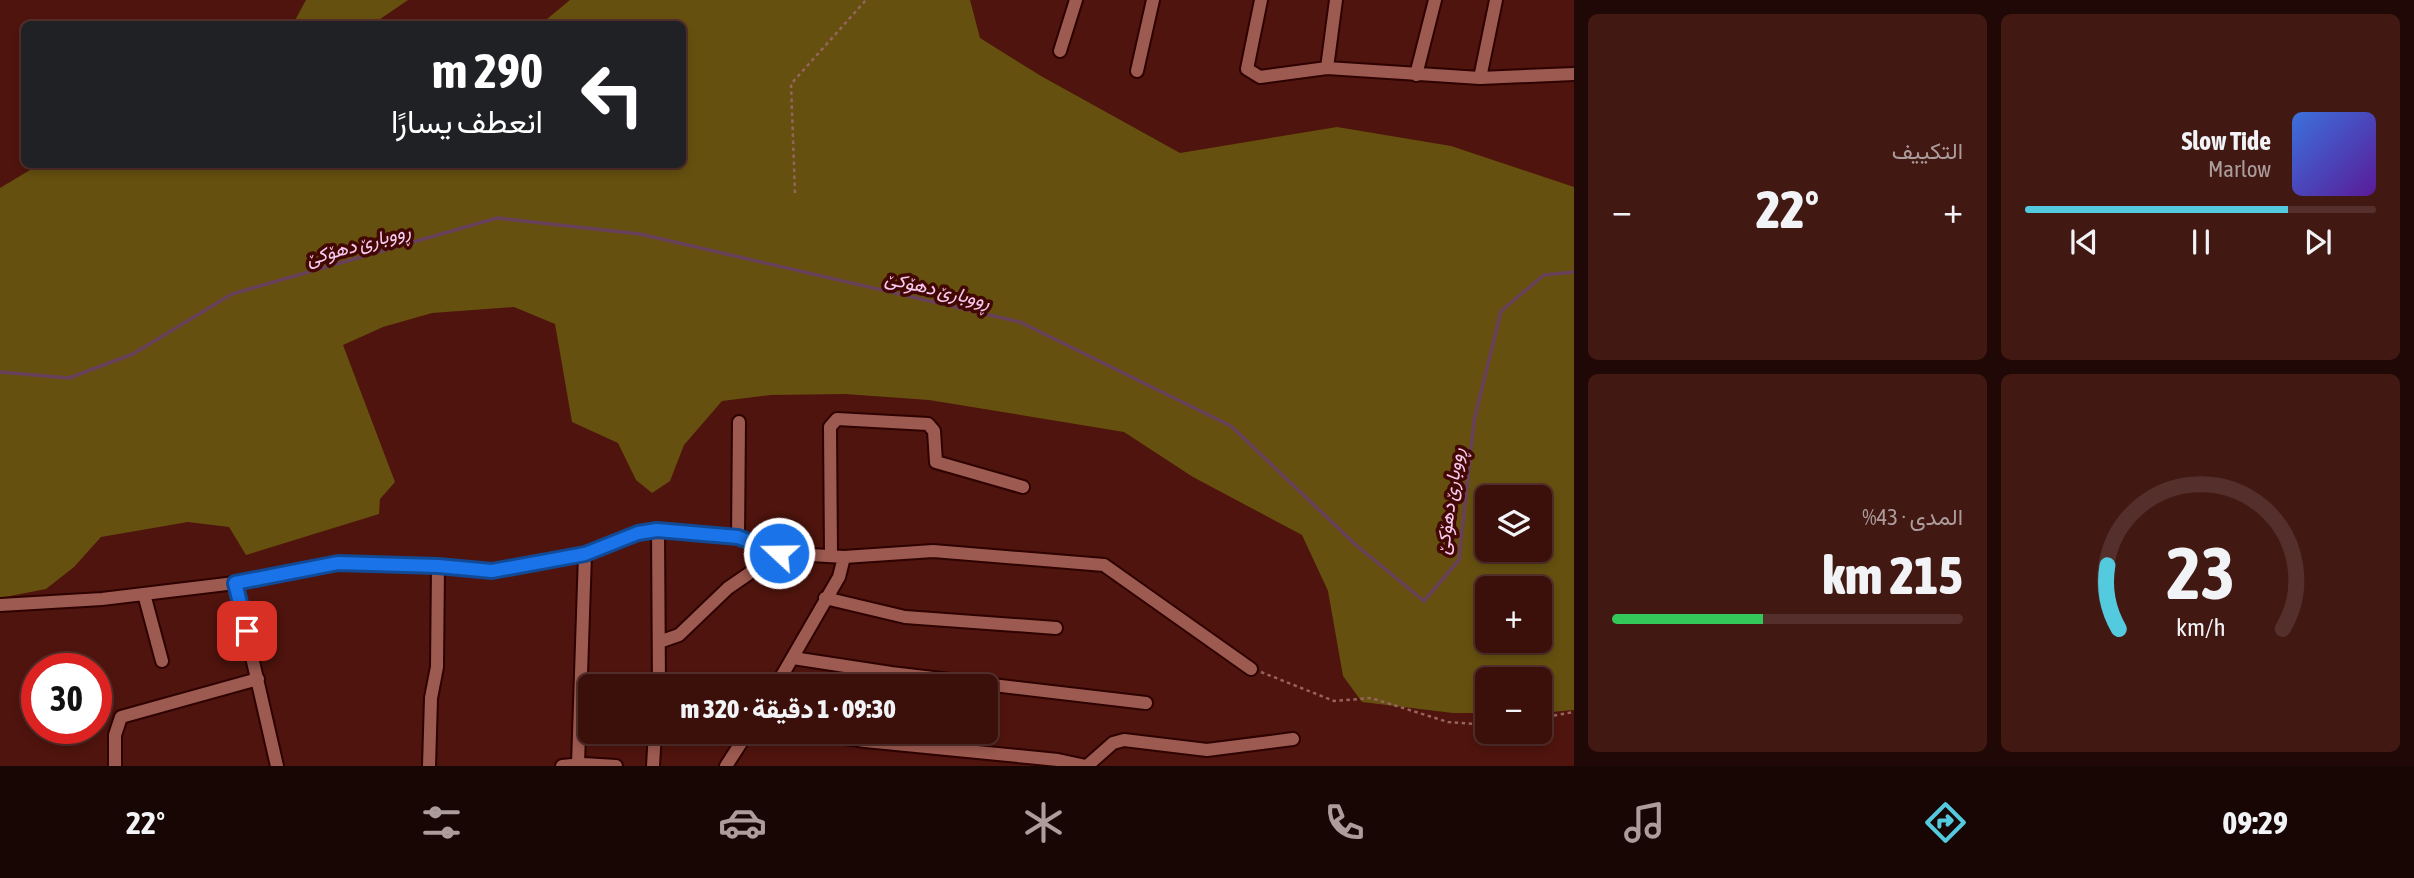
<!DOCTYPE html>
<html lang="ar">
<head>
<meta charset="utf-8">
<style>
  :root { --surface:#3b0f0a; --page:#421813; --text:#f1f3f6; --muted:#ac9c9c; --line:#542f2b; --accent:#54cade }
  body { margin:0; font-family:"Asap Condensed",Vazirmatn,sans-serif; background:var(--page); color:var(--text); direction:rtl; height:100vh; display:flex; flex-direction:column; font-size:26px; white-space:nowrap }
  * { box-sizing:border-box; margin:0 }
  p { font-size:23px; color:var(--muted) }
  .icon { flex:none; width:38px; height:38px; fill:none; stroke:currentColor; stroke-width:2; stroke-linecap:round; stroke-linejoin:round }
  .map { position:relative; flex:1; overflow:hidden; direction:ltr }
  .sheet { display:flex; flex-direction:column; gap:14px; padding:14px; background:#200806; width:840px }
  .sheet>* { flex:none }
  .hud { position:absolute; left:21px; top:21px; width:665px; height:147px; border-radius:10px; box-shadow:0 4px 10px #0003,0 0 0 2px var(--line); direction:rtl; background:#202124; color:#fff; overflow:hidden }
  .tools { position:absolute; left:1475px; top:485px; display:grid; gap:14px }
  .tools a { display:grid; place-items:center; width:77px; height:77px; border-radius:10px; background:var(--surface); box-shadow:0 4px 10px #0003,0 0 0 2px var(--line); font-size:35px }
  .speed { position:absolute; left:21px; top:653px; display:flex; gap:14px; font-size:35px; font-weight:700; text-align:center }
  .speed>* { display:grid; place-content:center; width:91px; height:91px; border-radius:50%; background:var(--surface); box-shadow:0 4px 10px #0003,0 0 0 2px var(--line); line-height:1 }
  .speed .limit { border:10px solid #d22; background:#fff; color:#111 }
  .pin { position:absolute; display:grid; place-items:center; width:60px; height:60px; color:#fff; margin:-30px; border-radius:14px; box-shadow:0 4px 10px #0006 }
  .me { position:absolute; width:77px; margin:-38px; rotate:291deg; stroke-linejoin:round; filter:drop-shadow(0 0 5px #0008) }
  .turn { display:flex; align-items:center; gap:24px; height:147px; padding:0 28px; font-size:32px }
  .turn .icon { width:91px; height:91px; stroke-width:2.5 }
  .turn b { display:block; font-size:49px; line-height:60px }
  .big { font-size:52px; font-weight:800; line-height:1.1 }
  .sheet .tile { flex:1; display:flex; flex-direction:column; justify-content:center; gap:10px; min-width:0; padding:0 24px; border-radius:10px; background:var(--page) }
  .sheet .dial { align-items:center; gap:0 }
  .dial svg { height:182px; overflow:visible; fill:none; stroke:var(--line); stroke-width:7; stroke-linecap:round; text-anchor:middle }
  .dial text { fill:var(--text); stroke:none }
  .song { display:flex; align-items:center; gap:21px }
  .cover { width:84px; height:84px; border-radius:10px; background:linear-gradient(135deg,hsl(220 70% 55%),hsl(270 70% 35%)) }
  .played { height:7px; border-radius:4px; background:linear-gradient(90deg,var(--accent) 75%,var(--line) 75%) }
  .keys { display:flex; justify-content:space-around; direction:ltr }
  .heat { display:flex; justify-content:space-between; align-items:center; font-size:38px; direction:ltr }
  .charge { height:10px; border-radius:5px; background:linear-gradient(90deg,#34c759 43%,var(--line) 0) }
  .sheet .tiles { flex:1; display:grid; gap:14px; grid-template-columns:repeat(2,1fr) }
  .trip { position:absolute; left:578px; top:674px; width:420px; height:70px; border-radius:10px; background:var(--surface); box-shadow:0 4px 10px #0003,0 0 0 2px var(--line); font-weight:800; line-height:70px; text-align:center; direction:rtl }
  .dock { display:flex; height:112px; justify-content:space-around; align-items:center; background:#180604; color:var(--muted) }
  .dock .icon { width:49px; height:49px }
  .dock .selected { color:var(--accent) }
  .dock b { font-size:32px; color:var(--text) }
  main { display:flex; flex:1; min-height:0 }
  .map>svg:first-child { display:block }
  .green { fill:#65500f; fill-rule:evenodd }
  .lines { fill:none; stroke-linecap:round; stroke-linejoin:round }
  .stream { stroke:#69405a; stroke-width:3.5 }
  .street-casing { stroke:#2d0201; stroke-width:16 }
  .path { stroke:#96645d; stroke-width:2.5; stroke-dasharray:3.5 3.5; stroke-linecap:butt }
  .street { stroke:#9d5a50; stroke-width:12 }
  .route-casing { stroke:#114b97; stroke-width:18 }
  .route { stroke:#1a73e8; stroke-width:12 }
  .labels { text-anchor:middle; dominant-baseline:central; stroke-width:7; stroke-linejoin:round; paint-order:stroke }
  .water-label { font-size:19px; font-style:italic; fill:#f8cbf2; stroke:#430804 }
</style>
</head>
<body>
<main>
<section class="sheet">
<div class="tiles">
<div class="tile">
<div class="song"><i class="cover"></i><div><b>Slow Tide</b><p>Marlow</p></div></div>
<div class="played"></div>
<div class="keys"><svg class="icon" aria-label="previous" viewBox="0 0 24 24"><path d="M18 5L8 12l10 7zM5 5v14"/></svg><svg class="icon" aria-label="pause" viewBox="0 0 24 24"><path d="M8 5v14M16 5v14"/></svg><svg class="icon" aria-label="next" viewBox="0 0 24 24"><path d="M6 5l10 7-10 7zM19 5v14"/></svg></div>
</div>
<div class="tile"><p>التكييف</p>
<div class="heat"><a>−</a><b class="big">22°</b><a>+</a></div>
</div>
<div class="tile dial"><svg viewBox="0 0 100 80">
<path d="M14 69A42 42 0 1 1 86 69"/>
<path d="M14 69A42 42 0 0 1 9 41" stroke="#54cade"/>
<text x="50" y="56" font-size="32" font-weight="700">23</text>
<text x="50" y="72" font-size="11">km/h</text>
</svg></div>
<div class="tile"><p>المدى · 43%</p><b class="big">215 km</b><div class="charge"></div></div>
</div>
</section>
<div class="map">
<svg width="1574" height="766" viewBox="0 0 1574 766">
  <rect width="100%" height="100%" fill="#4f140d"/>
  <path class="green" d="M306 0H408L373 24H293Z
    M570 0H970L980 38 1041 76 1180 153 1337 127 1451 146 1574 187V710L1540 713V679H1488L1487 713H1453L1362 702 1343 676 1328 591 1302 535 1193 477 1124 432 929 400 845 394 771 395 722 401 684 445 670 481 652 493 636 480 618 443 572 422 555 324 514 307 432 313 383 327 343 345 395 482 380 499 379 514 246 555 229 527 188 522 101 537 74 567 46 589 0 598V188L40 164H682V24H541ZM1488 497H1540V550H1488ZM1488 588H1540V640H1488Z"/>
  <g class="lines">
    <path class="stream" d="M0 372 69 378 133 354 232 294 497 218 640 234 1020 322 1231 426 1356 545 1424 601 1459 560 1474 421 1501 311 1544 275 1574 272"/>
    <g class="street-casing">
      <path id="street" d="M1261 0 1247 69 1260 77 1327 68 1480 78 1574 74
        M1060 51 1076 0
        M1327 68 1336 0
        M1137 71 1153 0
        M1416 75 1435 0
        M1480 78 1496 0
        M658 530 659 686
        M738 537 739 422
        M831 555 830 427 837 419 928 424 934 431 936 462 1023 487
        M235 583 277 766
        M144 594 162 661
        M825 598 905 617 1056 628
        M0 605 102 599 235 583 338 563 438 566 492 571 585 554 638 533 658 530 738 537 779 553 844 557 933 551 1104 565 1251 669
        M659 642 679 635 728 588 779 553
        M793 658 891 673 1146 703
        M776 686 839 577 844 557
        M807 732 865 741 1058 760 1086 766
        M578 764 585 554
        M115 766V735L121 717 258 679
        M429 766 431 698 437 667 438 566
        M562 766 583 764 616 766
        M653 766 655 732
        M726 766 748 732
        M1087 766 1113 743 1124 740 1207 750 1293 739"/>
    </g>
    <path class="path" d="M795 193 791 84 866 0
      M1261 672 1334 701 1371 698 1448 722 1488 725
      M1540 718 1574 712"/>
    <use href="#street" class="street"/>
  </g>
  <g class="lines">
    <g class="route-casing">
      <path id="route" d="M247 631 235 583 338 563 438 566 492 571 585 554 638 533 657 530 738 537 779 553"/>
    </g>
    <use href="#route" class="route"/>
  </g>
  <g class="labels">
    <g class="water-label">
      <text transform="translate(358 244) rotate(-16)">ڕووبارێ دهۆكێ</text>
      <text transform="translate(938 289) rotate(13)">ڕووبارێ دهۆكێ</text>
      <text transform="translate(1449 501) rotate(-82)">ڕووبارێ دهۆكێ</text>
    </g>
  </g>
</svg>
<div class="tools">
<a><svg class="icon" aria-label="layers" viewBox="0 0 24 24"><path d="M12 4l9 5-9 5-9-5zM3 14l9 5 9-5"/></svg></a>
<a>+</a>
<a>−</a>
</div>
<div class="speed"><div class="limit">30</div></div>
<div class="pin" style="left:247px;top:631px;background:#d93025"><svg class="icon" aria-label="arrive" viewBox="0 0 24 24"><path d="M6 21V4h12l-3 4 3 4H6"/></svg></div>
<svg class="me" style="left:779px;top:553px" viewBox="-20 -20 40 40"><circle r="17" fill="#1a73e8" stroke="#fff" stroke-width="3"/><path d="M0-11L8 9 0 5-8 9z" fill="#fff"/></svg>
<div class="trip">09:30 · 1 دقيقة · 320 m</div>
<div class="hud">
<div class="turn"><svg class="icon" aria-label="left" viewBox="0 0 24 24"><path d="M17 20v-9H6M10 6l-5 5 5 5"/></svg><div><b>290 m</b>انعطف يسارًا</div></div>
</div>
</div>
</main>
<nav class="dock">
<b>09:29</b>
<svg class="icon selected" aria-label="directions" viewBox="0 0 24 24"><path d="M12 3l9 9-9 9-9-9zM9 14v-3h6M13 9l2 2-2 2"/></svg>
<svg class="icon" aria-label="music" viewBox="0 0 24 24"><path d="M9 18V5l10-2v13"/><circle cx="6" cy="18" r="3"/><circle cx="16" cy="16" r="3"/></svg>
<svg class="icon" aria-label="phone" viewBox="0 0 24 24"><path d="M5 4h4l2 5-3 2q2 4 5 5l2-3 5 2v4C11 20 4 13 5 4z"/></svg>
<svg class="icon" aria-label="climate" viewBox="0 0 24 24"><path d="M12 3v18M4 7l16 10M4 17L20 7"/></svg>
<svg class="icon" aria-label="car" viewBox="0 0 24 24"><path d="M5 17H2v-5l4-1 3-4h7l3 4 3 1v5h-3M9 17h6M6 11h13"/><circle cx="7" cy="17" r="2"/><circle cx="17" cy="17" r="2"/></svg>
<svg class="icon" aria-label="filters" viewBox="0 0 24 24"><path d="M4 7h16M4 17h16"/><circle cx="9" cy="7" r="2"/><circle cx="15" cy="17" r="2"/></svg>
<b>22°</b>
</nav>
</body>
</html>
